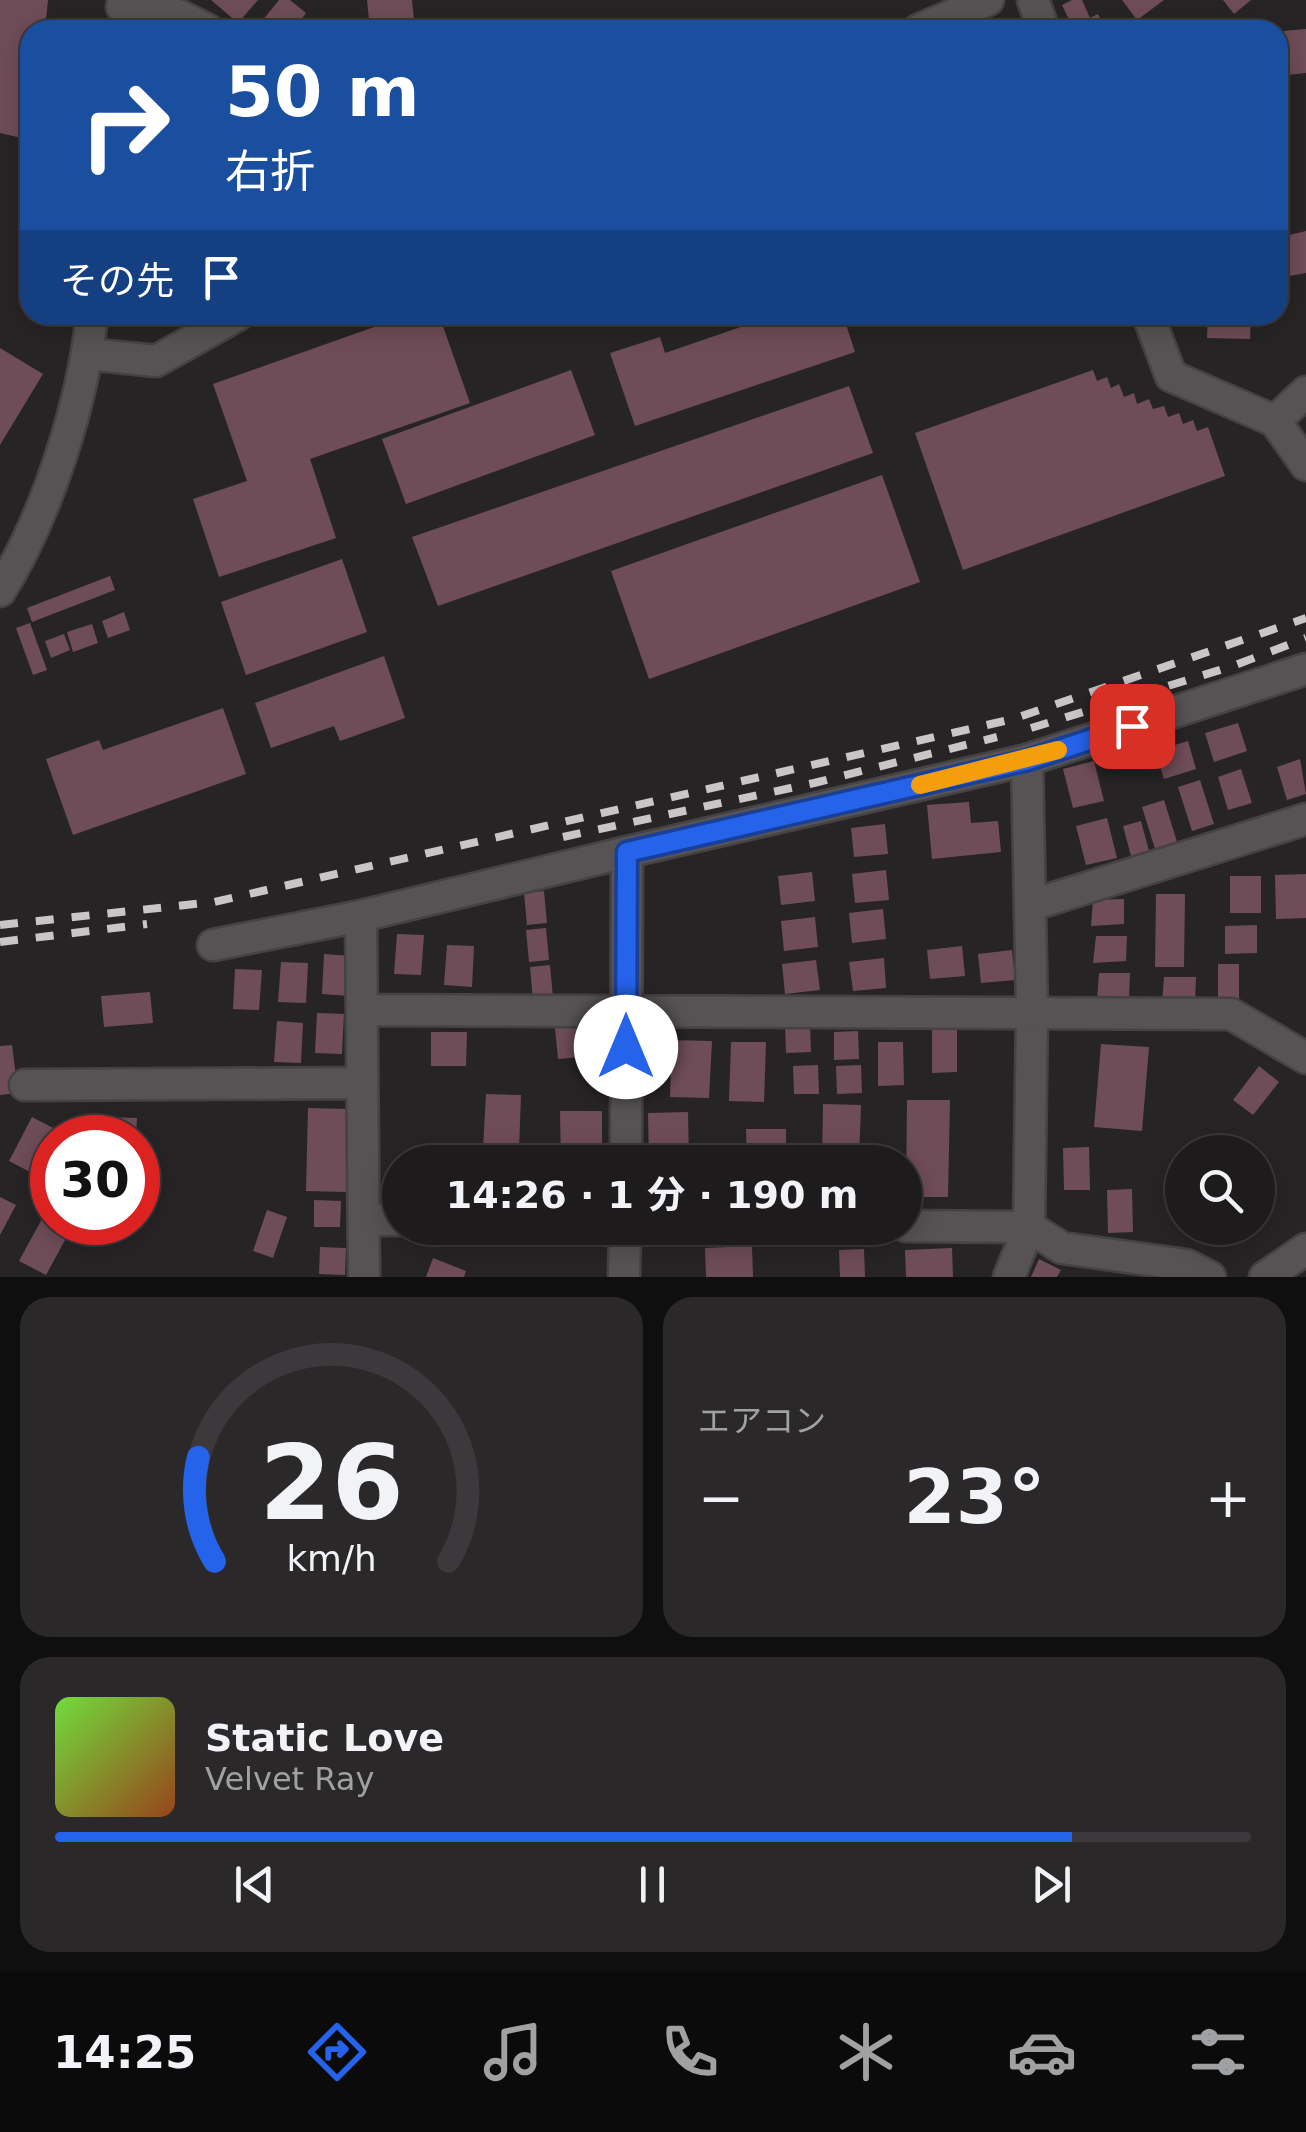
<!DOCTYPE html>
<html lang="ja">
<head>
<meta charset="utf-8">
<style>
  :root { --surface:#1d1b1c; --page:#2a2829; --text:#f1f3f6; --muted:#a0a1a3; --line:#3b393b; --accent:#2563eb }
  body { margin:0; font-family:"DejaVu Sans","Noto Sans JP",sans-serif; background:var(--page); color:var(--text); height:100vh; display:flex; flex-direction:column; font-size:38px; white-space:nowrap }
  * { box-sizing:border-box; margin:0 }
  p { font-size:32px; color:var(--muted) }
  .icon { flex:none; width:55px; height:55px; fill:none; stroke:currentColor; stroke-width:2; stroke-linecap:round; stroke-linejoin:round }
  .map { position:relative; height:1277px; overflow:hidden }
  .sheet { display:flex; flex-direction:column; gap:20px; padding:20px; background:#100f0f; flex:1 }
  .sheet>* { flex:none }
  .guide { position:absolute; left:20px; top:20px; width:1268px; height:305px; border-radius:30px; box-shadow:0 5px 25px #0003,0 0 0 2px var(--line); background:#1a4fa0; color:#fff; overflow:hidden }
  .buttons { position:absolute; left:1165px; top:1135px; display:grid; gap:20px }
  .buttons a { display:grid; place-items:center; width:110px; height:110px; border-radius:50%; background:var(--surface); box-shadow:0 5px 25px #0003,0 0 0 2px var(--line); font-size:50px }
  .speed { position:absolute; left:30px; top:1115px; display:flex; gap:20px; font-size:50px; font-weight:700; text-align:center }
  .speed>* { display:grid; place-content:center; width:130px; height:130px; border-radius:50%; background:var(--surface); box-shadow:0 5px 25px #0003,0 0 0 2px var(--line); line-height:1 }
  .speed .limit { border:15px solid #d22; background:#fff; color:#111 }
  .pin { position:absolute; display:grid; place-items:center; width:85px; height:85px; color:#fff; margin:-42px; border-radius:20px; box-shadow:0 5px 15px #0006 }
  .me { position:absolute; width:110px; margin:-55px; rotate:0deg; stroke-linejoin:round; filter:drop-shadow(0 0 8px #0008) }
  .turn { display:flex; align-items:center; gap:35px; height:210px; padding:0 40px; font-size:45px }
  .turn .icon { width:130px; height:130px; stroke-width:2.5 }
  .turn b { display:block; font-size:70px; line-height:85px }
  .then { display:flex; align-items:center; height:95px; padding:0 40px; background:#0003; gap:20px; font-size:38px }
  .big { font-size:75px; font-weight:700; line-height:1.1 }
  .sheet .widget { flex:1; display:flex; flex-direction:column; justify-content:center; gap:15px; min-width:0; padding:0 35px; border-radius:30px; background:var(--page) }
  .sheet .dial { align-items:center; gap:0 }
  .dial svg { height:260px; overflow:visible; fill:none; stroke:var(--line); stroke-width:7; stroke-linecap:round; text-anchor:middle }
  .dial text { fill:var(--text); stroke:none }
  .song { display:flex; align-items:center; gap:30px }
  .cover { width:120px; height:120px; border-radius:15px; background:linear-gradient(135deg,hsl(100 70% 55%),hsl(20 70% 35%)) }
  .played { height:10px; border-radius:5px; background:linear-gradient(90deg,var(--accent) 85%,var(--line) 85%) }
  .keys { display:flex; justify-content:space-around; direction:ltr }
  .heat { display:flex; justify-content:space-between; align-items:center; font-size:55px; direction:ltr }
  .sheet .tiles { flex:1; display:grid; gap:20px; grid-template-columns:1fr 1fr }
  .widget:last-child { grid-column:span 2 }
  .trip { position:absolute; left:382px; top:1145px; width:540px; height:100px; border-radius:50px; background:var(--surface); box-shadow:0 5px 25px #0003,0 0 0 2px var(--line); font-weight:700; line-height:100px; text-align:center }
  .tabs { display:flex; height:160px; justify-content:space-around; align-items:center; background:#0c0b0b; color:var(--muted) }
  .tabs .icon { width:70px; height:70px }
  .tabs .on { color:var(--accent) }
  .tabs b { font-size:45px; color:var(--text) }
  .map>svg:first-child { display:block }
  .building { fill:#6f4d58 }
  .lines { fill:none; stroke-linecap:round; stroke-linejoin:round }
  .minor-casing { stroke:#444243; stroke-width:35 }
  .minor { stroke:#575355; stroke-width:30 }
  .rail { stroke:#c8c6c7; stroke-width:8; stroke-dasharray:18 18; stroke-linecap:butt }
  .route-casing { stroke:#184099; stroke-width:25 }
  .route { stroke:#2563eb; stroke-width:18 }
  .slow { stroke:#f59e0b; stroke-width:18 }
</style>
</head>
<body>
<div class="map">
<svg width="1306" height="1277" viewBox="0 0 1306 1277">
  <rect width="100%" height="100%" fill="#272426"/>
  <path class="building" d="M0 0H48L45 30H30V140L0 133Z
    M211 0H258L238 23Z
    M279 0H290L306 13 293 30H264L258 26Z
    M367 0H412L415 30H370Z
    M1072 0H1082L1090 18 1098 14 1106 30H1074L1062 5Z
    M1122 0H1164L1137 20Z
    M1223 0H1251L1234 14Z
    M1262 21V30H1229V23Z
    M1306 29V73L1287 75 1283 31Z
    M1306 231V273L1289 276 1281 237Z
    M408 315H439L470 403 310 459 336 538 219 577 193 499 247 481 213 384Z
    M776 315H843L855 352 635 426 610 353 660 337 665 353Z
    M1208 315H1251L1250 339 1207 338Z
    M0 348 43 374 0 445Z
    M571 370 595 435 406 504 382 439Z
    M1093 370 1097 381 1107 377 1111 388 1119 384 1124 397 1134 393 1137 404 1149 399 1153 409 1164 406 1168 417 1179 413 1183 424 1193 420 1197 431 1208 427 1225 476 963 570 915 433Z
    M849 386 873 453 438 606 412 537Z
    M882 475 920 582 649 679 611 571Z
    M342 559 367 632 246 675 221 602Z
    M110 576 115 590 32 622 27 608Z
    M124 612 130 630 108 638 102 621Z
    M30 623 47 670 33 675 16 628Z
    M92 624 98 643 73 652 67 632Z
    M64 634 70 650 51 658 45 641Z
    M384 656 405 718 340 741 334 726 271 748 255 703Z
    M223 708 246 774 73 835 46 759 99 740 103 750Z
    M1238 723 1247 751 1214 762 1205 733Z
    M1188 741 1196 769 1164 779 1155 751Z
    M1300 759 1306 794 1287 800 1277 767Z
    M1094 761 1104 801 1073 808 1063 769Z
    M1241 769 1252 803 1228 810 1218 777Z
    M1200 780 1214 824 1192 831 1178 787Z
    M1164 800 1178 845 1156 852 1142 807Z
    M969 802 971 823 998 821 1001 852 932 859 927 805Z
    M1107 818 1117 858 1086 865 1076 826Z
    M1141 821 1149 851 1131 856 1123 826Z
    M885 824 888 854 854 857 851 828Z
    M886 870 889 900 855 903 852 874Z
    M812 872 815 901 781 905 778 876Z
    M1306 874V918L1276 919 1275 875Z
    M1230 876H1261V913H1230Z
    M544 891 547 923 527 925 524 893Z
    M1156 894H1185L1184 967H1155Z
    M1124 899V924L1091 926 1093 900Z
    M883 909 886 939 852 943 849 913Z
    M815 917 818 947 784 951 781 921Z
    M1257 925V953L1225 954V926Z
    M546 928 549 960 529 962 526 930Z
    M397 934 424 935 421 975 394 974Z
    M1096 936H1127L1126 961 1093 963Z
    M447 945 474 946 472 987 444 985Z
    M962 946 965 976 930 979 927 950Z
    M1012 950 1015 980 981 983 978 954Z
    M324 954 351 956 349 996 322 994Z
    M884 958 886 988 853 991 849 962Z
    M816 960 820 990 785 994 782 964Z
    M281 962 308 963 306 1003 278 1002Z
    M1218 964H1239V1000H1218Z
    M550 965 553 998 533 1000 530 967Z
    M235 969 262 970 259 1010 233 1009Z
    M1099 973H1130L1129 998 1097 1000Z
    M1164 977H1196L1195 1002 1162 1004Z
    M150 992 153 1023 104 1027 101 996Z
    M317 1013 344 1014 342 1054 315 1053Z
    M277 1021 303 1023 301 1063 274 1062Z
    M598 1024 601 1055 558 1059 555 1028Z
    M810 1024 811 1052 786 1053 785 1025Z
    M957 1029V1072L932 1073V1030Z
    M858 1031 859 1059 834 1060V1032Z
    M431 1032H467L466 1066H431Z
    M672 1040 712 1041 709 1098 670 1097Z
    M731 1042H766L764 1102 729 1101Z
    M878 1042H903L904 1085 878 1086Z
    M1101 1044 1149 1047 1142 1131 1094 1127Z
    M12 1045 18 1093 0 1095V1046Z
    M818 1065 819 1094H794L793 1066Z
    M861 1065 862 1093 837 1094 836 1066Z
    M1259 1066 1279 1082 1253 1115 1233 1100Z
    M486 1094 521 1095 519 1151 483 1149Z
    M907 1100H950L948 1197H906Z
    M823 1104 861 1105 859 1162H822Z
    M308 1108 347 1109 346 1192 306 1191Z
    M560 1111H602V1162H561Z
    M688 1112 689 1159 649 1160 648 1113Z
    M32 1117 59 1131 36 1175 9 1161Z
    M106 1117 137 1118 136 1138H105Z
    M746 1129H786V1162H747Z
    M1089 1147 1090 1190H1064L1063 1148Z
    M1132 1189 1133 1232 1108 1233 1107 1190Z
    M0 1197 16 1205 0 1235Z
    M314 1200 341 1201 340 1227H314Z
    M267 1210 287 1217 273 1258 253 1251Z
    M43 1217 70 1231 46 1275 19 1261Z
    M752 1246 753 1277H706L705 1248Z
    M320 1247 346 1248 345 1275 319 1274Z
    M952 1248 953 1277H906L905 1250Z
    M864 1249 865 1277H840L839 1250Z
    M433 1258 466 1271 464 1277H426Z
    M1039 1259 1061 1270 1057 1277H1031Z"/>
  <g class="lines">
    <g class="minor-casing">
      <path id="minor" d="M1033 0 1044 30
        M122 7 178 15 208 30
        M918 30 988 0
        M1148 315 1171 376 1275 421 1306 465
        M88 354 156 361 238 315
        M1275 421 1306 392
        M0 591C47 516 83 403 92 315
        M1032 905 1306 819
        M213 945 361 916
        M364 1010 1231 1014 1306 1058
        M25 1085 360 1083
        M626 1162 627 852 1027 760 1306 669
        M364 1220H400
        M905 1226 1029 1227 1062 1248 1187 1265 1210 1277
        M364 1277 361 916 627 852
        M624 1277 625 1228
        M1009 1277 1029 1227 1032 1011 1027 760
        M1265 1277 1306 1249"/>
    </g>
    <use href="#minor" class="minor"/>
    <path class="rail" d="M1031 728 1233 666 1306 638
      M563 837 814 783 997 737
      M0 925 214 902 1013 719 1306 618
      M0 942 147 924"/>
  </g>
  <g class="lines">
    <g class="route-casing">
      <path id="route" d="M626 1047 627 852 1028 760 1132 726"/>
    </g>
    <use href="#route" class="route"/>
    <path class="slow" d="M920 785 1058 750"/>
  </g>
</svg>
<div class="buttons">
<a><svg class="icon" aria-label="search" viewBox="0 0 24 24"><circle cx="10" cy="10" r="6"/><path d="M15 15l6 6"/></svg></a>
</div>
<div class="speed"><div class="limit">30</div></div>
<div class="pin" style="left:1132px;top:726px;background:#d93025"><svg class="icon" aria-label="arrive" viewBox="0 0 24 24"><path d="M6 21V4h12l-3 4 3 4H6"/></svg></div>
<svg class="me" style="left:626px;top:1047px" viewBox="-20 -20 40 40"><circle r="19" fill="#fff"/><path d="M0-13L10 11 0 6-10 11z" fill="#2563eb"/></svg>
<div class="trip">14:26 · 1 分 · 190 m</div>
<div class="guide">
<div class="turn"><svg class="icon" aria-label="right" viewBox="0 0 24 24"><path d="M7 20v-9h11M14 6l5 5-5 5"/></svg><div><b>50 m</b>右折</div></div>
<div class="then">その先<svg class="icon" aria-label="arrive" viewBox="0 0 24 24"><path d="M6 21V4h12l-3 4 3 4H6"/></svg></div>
</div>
</div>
<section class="sheet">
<div class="tiles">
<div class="widget dial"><svg viewBox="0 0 100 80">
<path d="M14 69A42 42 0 1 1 86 69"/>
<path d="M14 69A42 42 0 0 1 9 37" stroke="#2563eb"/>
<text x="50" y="56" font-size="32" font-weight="700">26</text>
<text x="50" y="72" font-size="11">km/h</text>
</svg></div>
<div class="widget"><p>エアコン</p>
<div class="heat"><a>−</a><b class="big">23°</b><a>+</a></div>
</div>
<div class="widget">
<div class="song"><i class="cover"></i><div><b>Static Love</b><p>Velvet Ray</p></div></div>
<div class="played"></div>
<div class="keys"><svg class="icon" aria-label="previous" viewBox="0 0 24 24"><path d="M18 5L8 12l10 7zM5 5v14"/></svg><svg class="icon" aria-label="pause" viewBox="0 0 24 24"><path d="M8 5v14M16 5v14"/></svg><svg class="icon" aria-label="next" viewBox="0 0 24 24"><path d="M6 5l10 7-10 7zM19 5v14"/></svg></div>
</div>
</div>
</section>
<nav class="tabs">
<b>14:25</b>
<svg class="icon on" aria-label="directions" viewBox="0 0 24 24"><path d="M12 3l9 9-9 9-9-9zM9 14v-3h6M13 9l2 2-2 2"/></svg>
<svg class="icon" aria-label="music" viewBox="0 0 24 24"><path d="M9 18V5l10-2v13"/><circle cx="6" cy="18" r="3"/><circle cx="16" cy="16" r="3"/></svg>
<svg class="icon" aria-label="phone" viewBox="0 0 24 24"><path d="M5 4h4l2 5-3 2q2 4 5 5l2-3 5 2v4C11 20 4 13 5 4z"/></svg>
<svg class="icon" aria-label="climate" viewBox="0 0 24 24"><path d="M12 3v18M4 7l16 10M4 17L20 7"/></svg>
<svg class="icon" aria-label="car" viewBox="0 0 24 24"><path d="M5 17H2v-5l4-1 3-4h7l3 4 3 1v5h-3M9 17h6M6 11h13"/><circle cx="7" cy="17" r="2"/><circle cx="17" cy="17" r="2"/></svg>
<svg class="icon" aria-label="filters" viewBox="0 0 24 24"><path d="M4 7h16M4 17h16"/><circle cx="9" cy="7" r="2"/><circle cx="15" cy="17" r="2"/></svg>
</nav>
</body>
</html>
